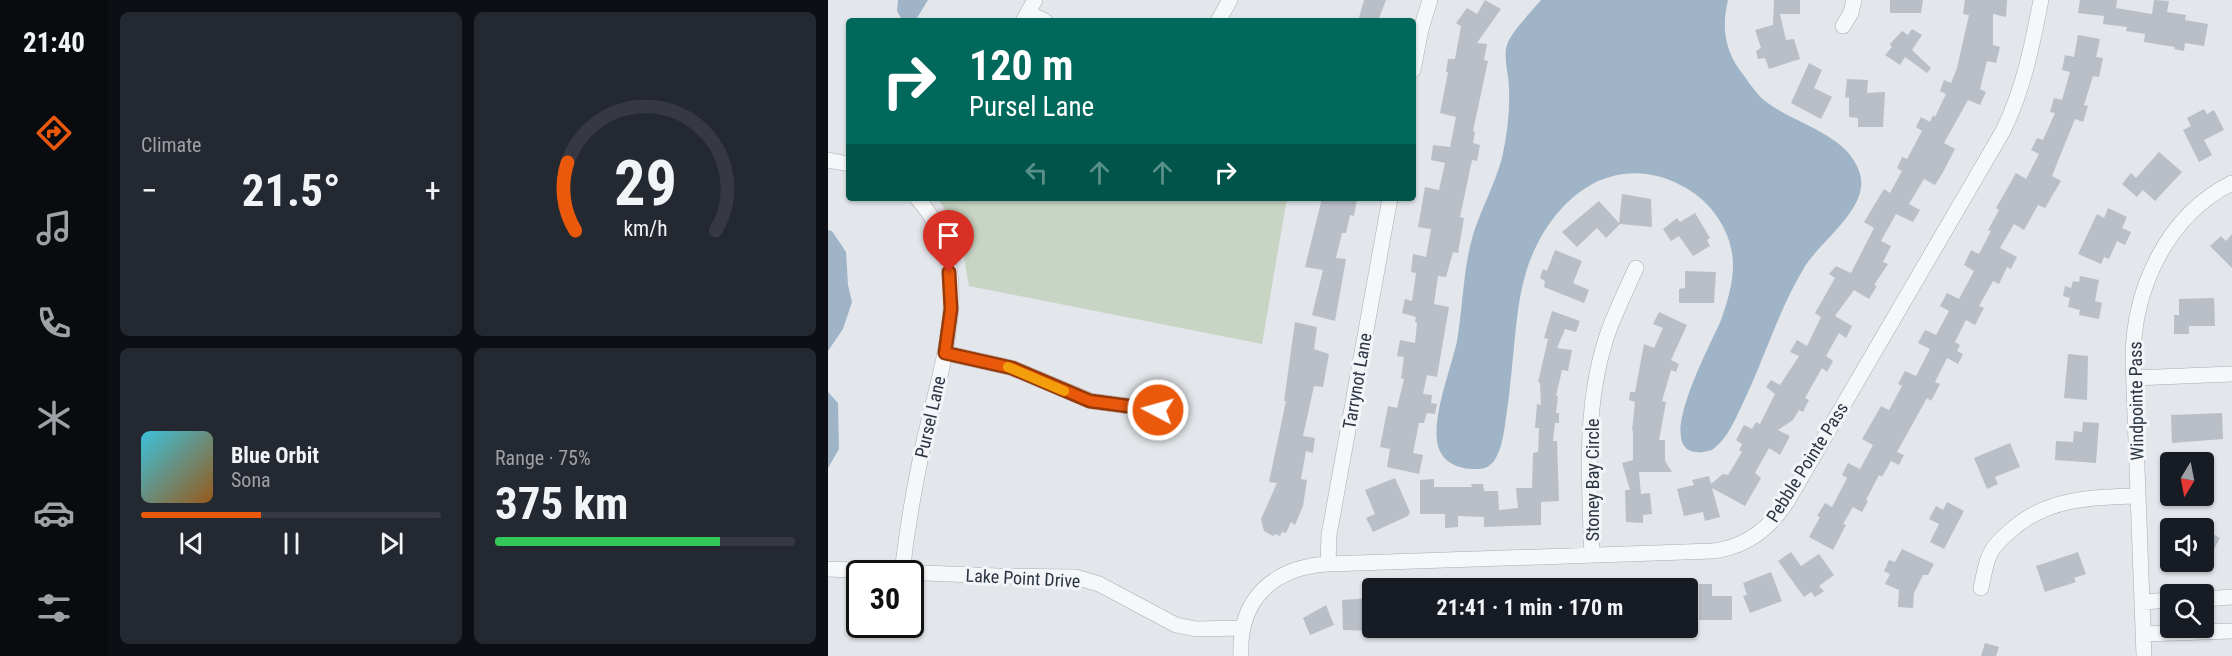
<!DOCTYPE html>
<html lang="en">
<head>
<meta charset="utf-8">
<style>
  :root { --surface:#171b24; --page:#242831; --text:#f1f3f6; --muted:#9ea1a6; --line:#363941; --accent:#ea580c }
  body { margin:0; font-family:"Roboto Condensed",sans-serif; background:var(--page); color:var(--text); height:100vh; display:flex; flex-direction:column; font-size:22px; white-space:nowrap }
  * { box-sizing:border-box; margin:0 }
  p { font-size:20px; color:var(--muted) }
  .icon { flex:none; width:33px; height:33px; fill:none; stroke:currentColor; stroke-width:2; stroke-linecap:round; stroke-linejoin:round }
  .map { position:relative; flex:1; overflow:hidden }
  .side { display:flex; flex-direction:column; gap:12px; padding:12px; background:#0d0f14; width:720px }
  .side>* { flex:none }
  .top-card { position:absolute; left:18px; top:18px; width:570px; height:183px; border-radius:6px; box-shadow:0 2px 4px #0004; background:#00695c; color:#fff; overflow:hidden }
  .needle { width:39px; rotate:190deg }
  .buttons { position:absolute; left:1332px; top:452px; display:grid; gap:12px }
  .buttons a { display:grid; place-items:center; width:54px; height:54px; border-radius:6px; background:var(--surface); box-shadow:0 2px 4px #0004; font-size:30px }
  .speed { position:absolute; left:18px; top:560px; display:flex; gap:12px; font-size:30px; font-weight:700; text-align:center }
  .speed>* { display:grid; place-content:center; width:78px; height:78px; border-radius:50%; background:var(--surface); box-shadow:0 2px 4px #0004; line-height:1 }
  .speed .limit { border:3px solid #111; border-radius:9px; background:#fff; color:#111 }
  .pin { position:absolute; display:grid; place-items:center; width:51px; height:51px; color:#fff; margin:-62px -26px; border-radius:50% 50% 50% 0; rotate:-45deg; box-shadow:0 0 6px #0007 }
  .pin .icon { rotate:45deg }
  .me { position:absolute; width:66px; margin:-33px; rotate:276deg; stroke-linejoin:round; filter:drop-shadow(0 0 4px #0008) }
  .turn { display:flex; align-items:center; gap:21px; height:126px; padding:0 24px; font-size:27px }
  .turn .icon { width:78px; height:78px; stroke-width:2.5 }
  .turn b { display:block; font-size:42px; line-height:51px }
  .lanes { display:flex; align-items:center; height:57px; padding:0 24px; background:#0003; justify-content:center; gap:30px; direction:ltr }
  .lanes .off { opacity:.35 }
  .big { font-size:45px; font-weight:700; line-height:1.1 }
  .side .widget { flex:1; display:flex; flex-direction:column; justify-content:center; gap:9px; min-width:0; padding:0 21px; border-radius:9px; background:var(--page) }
  .side .dial { align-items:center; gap:0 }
  .dial svg { height:156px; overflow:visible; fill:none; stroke:var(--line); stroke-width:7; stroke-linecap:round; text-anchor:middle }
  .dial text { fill:var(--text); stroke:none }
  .song { display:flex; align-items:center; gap:18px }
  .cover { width:72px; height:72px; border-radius:9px; background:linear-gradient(135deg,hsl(190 70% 55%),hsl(30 70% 35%)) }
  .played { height:6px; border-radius:3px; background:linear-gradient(90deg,var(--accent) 40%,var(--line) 40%) }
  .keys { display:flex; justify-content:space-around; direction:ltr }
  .heat { display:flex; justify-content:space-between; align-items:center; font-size:33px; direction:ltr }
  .charge { height:9px; border-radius:4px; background:linear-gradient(90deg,#34c759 75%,var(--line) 0) }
  .side .tiles { flex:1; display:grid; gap:12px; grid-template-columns:repeat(2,1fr) }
  .trip { position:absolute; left:534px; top:578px; width:336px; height:60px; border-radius:6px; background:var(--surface); box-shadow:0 2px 4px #0004; font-weight:700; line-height:60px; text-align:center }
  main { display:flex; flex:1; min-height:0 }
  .tabs { display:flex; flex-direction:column; width:108px; justify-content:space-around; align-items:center; background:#090b0e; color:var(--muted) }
  .tabs .icon { width:42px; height:42px }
  .tabs .active { color:var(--accent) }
  .tabs b { font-size:27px; color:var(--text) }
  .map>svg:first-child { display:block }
  .green { fill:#c8d4c4 }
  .water { fill:#a0b4c8 }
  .building { fill:#babfc7 }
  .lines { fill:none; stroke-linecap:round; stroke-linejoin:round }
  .minor-casing { stroke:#a8adb4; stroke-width:16 }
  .minor { stroke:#f5f7f9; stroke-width:15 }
  .route-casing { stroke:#983908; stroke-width:15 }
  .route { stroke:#ea580c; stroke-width:10 }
  .slow { stroke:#f59e0b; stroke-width:10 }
  .labels { text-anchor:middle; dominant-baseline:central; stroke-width:6; stroke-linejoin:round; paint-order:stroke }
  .street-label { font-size:18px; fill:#2b3442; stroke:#f3f5f8 }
</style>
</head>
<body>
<main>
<nav class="tabs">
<b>21:40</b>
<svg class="icon active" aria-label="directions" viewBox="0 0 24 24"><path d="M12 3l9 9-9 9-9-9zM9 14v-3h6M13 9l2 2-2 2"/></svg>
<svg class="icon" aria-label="music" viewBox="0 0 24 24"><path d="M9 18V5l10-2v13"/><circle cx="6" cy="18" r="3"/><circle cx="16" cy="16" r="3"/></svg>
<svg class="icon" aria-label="phone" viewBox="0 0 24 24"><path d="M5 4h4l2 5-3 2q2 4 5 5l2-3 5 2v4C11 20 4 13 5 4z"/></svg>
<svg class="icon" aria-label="climate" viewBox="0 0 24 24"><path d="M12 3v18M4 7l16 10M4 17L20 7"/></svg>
<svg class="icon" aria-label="car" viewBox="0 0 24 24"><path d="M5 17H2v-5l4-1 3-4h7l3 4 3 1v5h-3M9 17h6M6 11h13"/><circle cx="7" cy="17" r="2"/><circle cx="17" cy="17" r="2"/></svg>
<svg class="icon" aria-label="filters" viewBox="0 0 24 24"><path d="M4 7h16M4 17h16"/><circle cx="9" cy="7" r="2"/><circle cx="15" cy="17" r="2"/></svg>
</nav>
<section class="side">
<div class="tiles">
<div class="widget"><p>Climate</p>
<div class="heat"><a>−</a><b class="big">21.5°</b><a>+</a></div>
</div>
<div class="widget dial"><svg viewBox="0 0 100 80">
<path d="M14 69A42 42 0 1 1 86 69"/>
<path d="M14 69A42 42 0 0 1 10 34" stroke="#ea580c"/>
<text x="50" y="56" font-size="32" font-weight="700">29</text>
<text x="50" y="72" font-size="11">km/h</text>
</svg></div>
<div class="widget">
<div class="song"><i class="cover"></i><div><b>Blue Orbit</b><p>Sona</p></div></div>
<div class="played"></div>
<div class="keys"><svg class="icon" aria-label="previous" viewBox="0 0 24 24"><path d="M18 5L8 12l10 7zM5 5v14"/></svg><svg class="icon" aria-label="pause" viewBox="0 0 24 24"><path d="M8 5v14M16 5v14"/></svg><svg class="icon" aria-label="next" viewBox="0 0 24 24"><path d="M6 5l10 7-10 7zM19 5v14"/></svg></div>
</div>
<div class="widget"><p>Range · 75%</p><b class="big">375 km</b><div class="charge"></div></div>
</div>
</section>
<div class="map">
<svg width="1404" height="656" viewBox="0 0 1404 656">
  <rect width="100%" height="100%" fill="#e3e6ea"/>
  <path class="green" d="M109 198H459L434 344 141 286C134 248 133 229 109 198Z"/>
  <path class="water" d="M70 0H100L89 18 81 21 74 20 69 11Z
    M713 0H900C894 26 896 47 911 69 919 79 927 93 937 101 966 124 1021 134 1032 174 1042 208 992 241 976 268 950 311 936 360 914 405 906 422 899 439 884 450 812 471 885 341 893 320 899 303 905 284 905 265 905 234 885 203 858 188 830 171 798 168 768 182 736 198 714 229 701 263 695 280 691 300 689 318 685 352 683 385 678 418 676 432 674 449 666 461 662 466 657 469 650 469 633 470 615 464 610 446 603 418 623 369 629 341 635 306 635 269 645 235 653 209 667 184 674 158 679 135 682 112 681 89 681 75 675 57 679 45 683 32 704 11 713 0Z
    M0 230 4 231 18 252 20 285 24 302 15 329 0 351Z
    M0 392 10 403 11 449 0 468Z"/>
  <path class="building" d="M536 0H558L550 21H530Z
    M657 0 673 9 649 43 659 44 656 60 660 61 645 131 647 132 645 143 652 145 649 161 644 160 632 217 636 218 630 253 625 252 618 277 610 276 606 304 621 307 609 377 599 375 595 394 604 395 603 403 609 404 607 414 599 413 596 423H591L585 453 595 455 591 474 559 467 562 449 552 447 560 406 569 408 576 379 573 378 576 357 569 356 572 340 587 343 589 323 587 322 588 317 574 313 577 299 584 301 588 273 583 272 585 254 598 257 603 229 590 227 597 187 611 190 617 163 603 160 605 145 622 147 628 117 612 113 620 72H618L620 59H627L633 26 628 23 639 8 649 14Z
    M946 0H972V14H952L958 40 966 39 972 59 941 69 937 58 930 59 928 51 933 48 927 30 945 25Z
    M1062 0H1095L1093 13H1062Z
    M1137 0H1179L1178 17 1165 14V45L1172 47 1168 63 1159 61 1152 89 1158 92 1152 105 1140 100 1116 143 1127 149 1114 174 1107 185 1096 179 1081 204 1092 210 1085 222 1068 214 1053 241 1063 246 1055 262 1060 264 1046 285 1049 286 1041 299 1026 290 1007 316 1024 326 1018 338 1011 333 998 356 1005 361 999 372 994 368 977 398 981 400 975 412 971 410 965 420 950 430 962 436 952 455 941 448 927 473 933 478 917 506 884 488 892 517 877 521 875 512 856 516 849 489 866 485 864 480 881 476 883 484 895 474 900 475 914 452 911 450 914 444 908 440 916 425 924 429 928 422 932 424 947 394 938 387 943 380 952 385 971 356 962 352 969 340 979 346 993 317 987 313 1007 278 1001 274 1008 266 1023 273 1046 228 1036 222 1056 189 1062 193 1074 171 1069 168 1074 157 1079 159 1094 131 1088 127 1093 117 1102 122 1105 115 1107 117 1118 94 1112 91 1116 80 1123 83 1129 68 1141 15 1135 14Z
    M1252 0H1289L1288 8 1324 14 1326 0 1341 1 1339 12 1358 15 1357 20 1380 24 1376 46 1357 43 1356 51 1346 49 1347 47 1316 42 1317 34 1298 31 1299 27 1275 24 1276 16 1250 13Z
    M1084 29 1094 35 1084 50 1103 68 1099 73 1077 57 1072 65 1057 55 1064 47 1062 44 1074 31 1080 35Z
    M1250 35 1272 39 1268 57 1275 58 1271 77 1265 76 1256 105 1260 106 1255 122 1247 119 1224 176 1233 181 1217 208 1210 205 1196 230 1186 224 1172 248 1189 257 1183 269 1179 267 1171 284 1165 281 1151 306 1156 308 1147 325 1138 320 1127 342 1132 345 1129 351 1135 354 1130 364 1119 358 1107 382 1112 384 1103 401 1099 398 1069 452 1076 455 1071 465 1063 461 1054 477 1051 475 1038 500 1040 501 1034 512 1025 507 1015 524 1018 525 1005 550 981 537 992 517 989 516 997 503 1004 507 1019 478 1014 475 1020 463 1032 469 1045 445 1034 439 1041 427 1053 406 1061 410 1074 386 1070 384 1077 371 1088 376 1102 349 1090 343 1097 330 1108 335 1121 311 1112 306 1119 293 1131 299 1146 271 1136 265 1143 250 1151 254 1163 231 1160 230 1171 210 1168 208 1188 173 1198 179 1211 154 1203 150 1209 138 1215 140 1227 113 1222 112 1226 98 1234 100 1242 72 1234 70 1237 55 1246 57Z
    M981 63 994 70 986 88 1004 97 993 119 963 103Z
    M1019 79 1040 80 1039 93 1057 92 1055 127H1030V118L1021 117V97L1017 98Z
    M1376 109 1379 114 1386 110 1396 130 1376 140 1384 155 1371 162 1355 130 1363 126 1359 118Z
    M1331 152 1354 172 1327 201 1315 190 1309 197 1294 184 1303 173 1308 178Z
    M794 194 823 199 824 227 792 224 778 238 769 228 749 247 734 232 771 201 791 223Z
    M494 198 529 199 526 216 522 215 518 233H514L508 258 518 259 507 321 484 315 495 270 477 267Z
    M1280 208 1299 217 1294 228 1303 232 1297 245 1289 241 1281 259 1276 257 1273 264 1250 254 1269 214 1276 218Z
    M867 213 882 238 879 240 882 246 865 256 851 236 843 241 835 229 849 218 852 222Z
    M1404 234V268L1382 246 1393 236 1398 241Z
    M727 250 754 261 745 283 761 290 756 303 716 287 717 281 712 278 715 269 719 271Z
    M857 271 888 272 886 303H851V289L857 288Z
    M1252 276 1271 280 1267 301 1274 303 1271 319 1251 315 1252 310 1240 307 1242 298 1235 296 1237 286 1243 288 1245 281 1251 282Z
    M1386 298 1387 326H1361V334H1346V315H1351V299Z
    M724 311 752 321 748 332 737 329 729 348 744 350 740 371 734 370 728 396H730L728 413H731V423H727L725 441H729L731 501 713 502V525L656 527V517L630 516V527L617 528V514H592V480L606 479V487H644L643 484H655L656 491H670L671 510 690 508 688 488H704L705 453 710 452 711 428H707L709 404 713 405 712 383 710 382 720 339 716 338Z
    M831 312 859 325 843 360 851 364 848 372 843 370 834 401 838 402 831 440H837V461L844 472H811L813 494 822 493 824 514 815 515V523L798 522 797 490H802L794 463 805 460V431H804L807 402 801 400 802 392H807L816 344 826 348 835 328 825 324Z
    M467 322 489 327 486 349 501 354 495 387 486 386 475 436 487 438 485 453 478 451 473 479 479 480 475 506 467 525 463 522 458 533 454 532 452 536 447 534 445 536 436 531 433 519 449 483 441 482 458 401H456Z
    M1240 354 1260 356 1259 400 1236 398Z
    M1394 413 1395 439 1344 443 1343 415Z
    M1255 422 1271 423 1268 463 1227 460 1228 441 1245 442 1246 431 1254 432Z
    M1182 443 1192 467 1167 477 1170 484 1159 489 1146 458Z
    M567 478 582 512 580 516 545 532 538 518 547 514 537 490Z
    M1119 502 1136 511 1116 549 1102 542 1111 524 1101 519 1108 506 1115 510Z
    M1376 529 1392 538 1382 557 1376 554Z
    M1074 549 1106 564 1100 575H1095L1086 593 1085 608 1070 607 1071 590 1057 584 1062 574 1056 571 1061 560 1067 562Z
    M963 552 973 566 991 554 1006 575 991 586 996 591 987 597 983 592 976 597 950 561Z
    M1250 552 1258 574 1246 578 1248 582 1217 592 1208 566Z
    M943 572 954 601 922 613 915 596 919 595 915 583Z
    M871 584H884V596H904V620H871Z
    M544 598V631L515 630 514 600Z
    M498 605 506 625 482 635 475 618Z
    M1157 643 1171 647 1168 656H1153Z"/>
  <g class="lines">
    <g class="minor-casing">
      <path id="minor" d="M200 13 217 21
        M195 21 207 0
        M390 21 402 0
        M1015 26 1023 13 1026 0
        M585 70 593 29 602 0
        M0 160 21 164
        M117 353 184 368 263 401 330 410
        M1306 378 1404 374
        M764 555C761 479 755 400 782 327 790 307 799 288 808 268
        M500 564 501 535 562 198
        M0 569 170 576 247 577 271 584 348 625 368 629 415 628
        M74 572C79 530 86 488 95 446 112 368 152 267 89 198
        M1153 588C1156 576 1157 563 1163 552 1167 544 1174 538 1181 532 1217 498 1264 497 1310 496
        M1376 599 1404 597
        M1315 602 1342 600
        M1316 634 1404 631
        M413 656C410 599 446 567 500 564L885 551C919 547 943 527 960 500L1175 131C1196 88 1204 46 1213 0
        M1316 656 1305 360C1305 290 1338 216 1404 183"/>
    </g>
    <use href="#minor" class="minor"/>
  </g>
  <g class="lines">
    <g class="route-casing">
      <path id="route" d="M121 272 123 309 117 353 184 368 262 401 330 410"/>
    </g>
    <use href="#route" class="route"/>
    <path class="slow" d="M180 367 236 391"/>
  </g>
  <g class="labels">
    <g class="street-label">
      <text transform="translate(529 381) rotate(-80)">Tarrynot Lane</text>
      <text transform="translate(1308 401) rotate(-91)">Windpointe Pass</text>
      <text transform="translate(102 417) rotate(-77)">Pursel Lane</text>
      <text transform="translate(979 462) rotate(-58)">Pebble Pointe Pass</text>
      <text transform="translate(764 480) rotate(-90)">Stoney Bay Circle</text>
      <text transform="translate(195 578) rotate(3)">Lake Point Drive</text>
    </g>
  </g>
</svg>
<div class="buttons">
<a><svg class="needle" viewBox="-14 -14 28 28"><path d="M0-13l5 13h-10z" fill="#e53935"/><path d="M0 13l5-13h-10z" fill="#9ea1a6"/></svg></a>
<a><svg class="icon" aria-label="sound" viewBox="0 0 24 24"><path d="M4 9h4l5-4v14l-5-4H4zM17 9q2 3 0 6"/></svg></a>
<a><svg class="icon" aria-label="search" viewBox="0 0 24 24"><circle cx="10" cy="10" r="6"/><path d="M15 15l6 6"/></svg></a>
</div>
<div class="speed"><div class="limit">30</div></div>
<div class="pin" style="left:121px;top:272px;background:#d93025"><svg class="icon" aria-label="arrive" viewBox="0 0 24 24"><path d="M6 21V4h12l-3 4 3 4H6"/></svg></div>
<svg class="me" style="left:330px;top:410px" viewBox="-20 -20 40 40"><circle r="17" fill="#ea580c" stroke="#fff" stroke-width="3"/><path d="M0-11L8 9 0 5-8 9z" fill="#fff"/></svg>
<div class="trip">21:41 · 1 min · 170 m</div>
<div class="top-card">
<div class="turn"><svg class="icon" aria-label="right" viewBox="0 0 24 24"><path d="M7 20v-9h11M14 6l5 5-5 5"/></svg><div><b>120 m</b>Pursel Lane</div></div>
<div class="lanes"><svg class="icon off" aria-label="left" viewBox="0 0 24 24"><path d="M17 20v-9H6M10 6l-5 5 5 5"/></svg><svg class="icon off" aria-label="ahead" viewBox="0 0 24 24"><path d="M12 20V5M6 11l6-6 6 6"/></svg><svg class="icon off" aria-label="ahead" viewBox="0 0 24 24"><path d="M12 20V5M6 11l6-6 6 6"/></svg><svg class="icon" aria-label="right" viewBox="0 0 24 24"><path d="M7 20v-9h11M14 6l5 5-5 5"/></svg></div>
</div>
</div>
</main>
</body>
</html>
